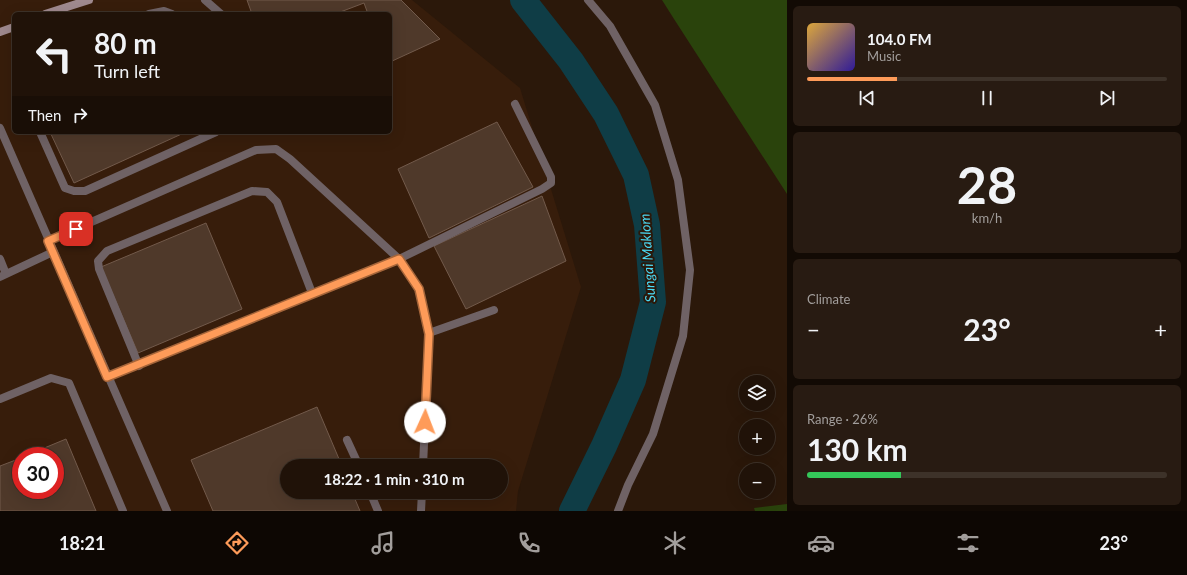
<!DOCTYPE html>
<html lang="en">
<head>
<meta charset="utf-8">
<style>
  :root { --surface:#201208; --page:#281b12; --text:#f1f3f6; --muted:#a29e9c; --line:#3d3229; --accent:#fe9b59 }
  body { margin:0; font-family:Lato,sans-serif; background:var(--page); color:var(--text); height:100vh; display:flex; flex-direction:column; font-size:15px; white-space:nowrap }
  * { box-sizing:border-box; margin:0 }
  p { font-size:13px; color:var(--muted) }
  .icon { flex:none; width:22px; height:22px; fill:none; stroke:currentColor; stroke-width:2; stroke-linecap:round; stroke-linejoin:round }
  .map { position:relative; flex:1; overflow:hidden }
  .details { display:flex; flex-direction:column; gap:6px; padding:6px; background:#120a04; width:400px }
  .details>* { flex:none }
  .banner { position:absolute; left:12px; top:12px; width:380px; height:122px; border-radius:6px; box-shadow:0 4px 16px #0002,0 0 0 1px var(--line); background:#201208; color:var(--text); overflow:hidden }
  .controls { position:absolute; left:739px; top:375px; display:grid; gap:8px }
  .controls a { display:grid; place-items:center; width:36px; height:36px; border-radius:50%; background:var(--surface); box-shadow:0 4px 16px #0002,0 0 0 1px var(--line); font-size:20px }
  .speed { position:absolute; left:12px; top:447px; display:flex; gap:8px; font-size:20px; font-weight:700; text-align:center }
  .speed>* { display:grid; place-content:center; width:52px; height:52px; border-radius:50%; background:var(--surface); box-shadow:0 4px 16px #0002,0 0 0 1px var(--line); line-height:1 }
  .speed .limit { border:6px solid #d22; background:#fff; color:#111 }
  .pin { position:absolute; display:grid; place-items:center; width:34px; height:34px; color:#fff; margin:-17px; border-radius:8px; box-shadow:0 2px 6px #0006 }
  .me { position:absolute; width:44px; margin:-22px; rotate:2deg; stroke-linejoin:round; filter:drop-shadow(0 0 3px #0008) }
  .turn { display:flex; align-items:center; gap:14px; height:84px; padding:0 16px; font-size:18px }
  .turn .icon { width:52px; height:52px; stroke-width:2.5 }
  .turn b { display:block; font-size:28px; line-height:34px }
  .then { display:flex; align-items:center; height:38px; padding:0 16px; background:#0003; gap:8px; font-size:15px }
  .big { font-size:30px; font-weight:700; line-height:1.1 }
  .details .card { flex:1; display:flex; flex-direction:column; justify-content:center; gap:6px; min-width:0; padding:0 14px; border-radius:6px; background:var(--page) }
  .details .dial { align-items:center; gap:0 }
  .dial b { font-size:52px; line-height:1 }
  .song { display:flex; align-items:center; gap:12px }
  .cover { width:48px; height:48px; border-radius:6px; background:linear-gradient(135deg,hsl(40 70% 55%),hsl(250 70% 35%)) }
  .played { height:4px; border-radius:2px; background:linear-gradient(90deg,var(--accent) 25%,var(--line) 25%) }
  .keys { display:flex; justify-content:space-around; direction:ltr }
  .heat { display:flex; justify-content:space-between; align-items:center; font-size:22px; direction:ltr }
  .charge { height:6px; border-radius:3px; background:linear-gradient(90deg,#34c759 26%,var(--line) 0) }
  .trip { position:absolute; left:280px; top:459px; width:228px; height:40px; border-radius:20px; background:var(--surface); box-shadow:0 4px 16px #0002,0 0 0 1px var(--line); font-weight:700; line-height:40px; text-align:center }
  .tabs { display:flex; height:64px; justify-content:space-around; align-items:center; background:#0d0703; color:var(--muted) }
  .tabs .icon { width:28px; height:28px }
  .tabs .selected { color:var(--accent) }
  .tabs b { font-size:18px; color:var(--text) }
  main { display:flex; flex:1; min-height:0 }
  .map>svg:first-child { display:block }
  .built { fill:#371d0b; fill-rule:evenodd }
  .green { fill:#2a430c }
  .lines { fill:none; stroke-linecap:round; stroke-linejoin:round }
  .river { stroke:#0f3d46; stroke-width:26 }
  .building { fill:#4f392a; stroke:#725a4b }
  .service { stroke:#6f6265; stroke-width:8 }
  .minor { stroke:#6f6265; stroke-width:8 }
  .secondary { stroke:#9f898e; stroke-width:8 }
  .route-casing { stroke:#a5653a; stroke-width:10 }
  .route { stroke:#fe9b59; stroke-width:7 }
  .labels { text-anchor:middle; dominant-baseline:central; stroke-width:4; stroke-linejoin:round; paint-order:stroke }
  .water-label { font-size:14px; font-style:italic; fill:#4bd9f4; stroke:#2b180a }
</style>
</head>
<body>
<main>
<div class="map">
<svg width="787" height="511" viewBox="0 0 787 511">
  <rect width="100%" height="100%" fill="#2b180a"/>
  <path class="built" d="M0 0H412L520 88 581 287 518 491 516 511H0ZM14 14H390V132H14ZM21 456H55V490H21ZM287 466H501V492H287Z"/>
  <path class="green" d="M662 0H787V194L674 19Z
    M787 504V511H755L754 508Z"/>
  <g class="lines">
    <path class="river" d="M523 0 571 61 606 114 636 175 647 225 653 302 633 380 604 446 572 511"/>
  </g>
  <path class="building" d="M247 0H401L440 39 390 62V14H368L364 3 335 14H252Z
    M497 122 533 187 429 238 398 169Z
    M50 132H186L74 183Z
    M542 196 566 261 466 309 434 246Z
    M206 223 242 309 138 353 101 267Z
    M317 407 342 466H287V492H352L360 511H213L191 460Z
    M66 439 96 511H0V466L21 458V490H55V456H25Z"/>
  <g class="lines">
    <path class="service" d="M205 0 221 14
      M149 14 164 11 172 14
      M40 132 65 188 74 191H85L216 132
      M0 259 6 274
      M0 277 53 252
      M429 333 494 310
      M139 366 99 269 98 261 107 251 252 191 267 192 277 202 312 293
      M107 377 399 259 542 189 551 183V177L515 104
      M0 399 51 378 69 383 123 511
      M347 440 359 466
      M370 492 378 511"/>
    <path class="minor" d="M588 0 610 26 655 105 678 180 690 270 683 336 653 434 628 485 618 511
      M0 128 167 511
      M48 241 256 150 276 149 290 159 399 259 419 289 429 333 423 466
      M421 511 422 492"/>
    <path class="secondary" d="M45 14 89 0
      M0 32 14 27"/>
  </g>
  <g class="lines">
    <g class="route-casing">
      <path id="route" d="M76 229 48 241 107 377 399 259 419 289 429 334 425 422"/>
    </g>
    <use href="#route" class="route"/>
  </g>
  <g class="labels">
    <g class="water-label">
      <text transform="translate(647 258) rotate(-94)">Sungai Maklom</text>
    </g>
  </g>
</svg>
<div class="controls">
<a><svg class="icon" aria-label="layers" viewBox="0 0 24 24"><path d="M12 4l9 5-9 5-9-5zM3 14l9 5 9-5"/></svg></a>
<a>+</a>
<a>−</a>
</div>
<div class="speed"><div class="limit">30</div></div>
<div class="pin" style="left:76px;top:229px;background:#d93025"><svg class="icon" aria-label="arrive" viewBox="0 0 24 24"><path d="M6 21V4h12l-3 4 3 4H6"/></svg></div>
<svg class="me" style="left:425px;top:422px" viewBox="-20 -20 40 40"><circle r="19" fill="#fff"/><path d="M0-13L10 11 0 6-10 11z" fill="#fe9b59"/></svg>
<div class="trip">18:22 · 1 min · 310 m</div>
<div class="banner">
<div class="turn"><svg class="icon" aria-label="left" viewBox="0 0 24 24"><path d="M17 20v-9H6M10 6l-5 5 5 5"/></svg><div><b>80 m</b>Turn left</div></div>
<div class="then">Then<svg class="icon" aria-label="right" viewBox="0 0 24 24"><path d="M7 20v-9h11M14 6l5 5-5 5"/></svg></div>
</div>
</div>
<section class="details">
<div class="card">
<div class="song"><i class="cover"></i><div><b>104.0 FM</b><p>Music</p></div></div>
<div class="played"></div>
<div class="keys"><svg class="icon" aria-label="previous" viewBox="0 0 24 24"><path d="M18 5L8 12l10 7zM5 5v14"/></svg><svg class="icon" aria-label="pause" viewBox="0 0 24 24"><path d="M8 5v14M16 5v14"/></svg><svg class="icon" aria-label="next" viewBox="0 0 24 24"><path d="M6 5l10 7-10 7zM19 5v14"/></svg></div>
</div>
<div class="card dial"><b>28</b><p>km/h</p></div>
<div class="card"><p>Climate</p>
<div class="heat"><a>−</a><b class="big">23°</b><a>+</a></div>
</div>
<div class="card"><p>Range · 26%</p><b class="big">130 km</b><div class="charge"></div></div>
</section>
</main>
<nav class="tabs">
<b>18:21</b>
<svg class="icon selected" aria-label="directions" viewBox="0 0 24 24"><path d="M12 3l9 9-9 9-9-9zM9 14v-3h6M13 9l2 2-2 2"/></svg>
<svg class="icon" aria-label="music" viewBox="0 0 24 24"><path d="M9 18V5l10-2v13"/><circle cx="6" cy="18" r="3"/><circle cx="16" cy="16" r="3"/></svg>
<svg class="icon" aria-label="phone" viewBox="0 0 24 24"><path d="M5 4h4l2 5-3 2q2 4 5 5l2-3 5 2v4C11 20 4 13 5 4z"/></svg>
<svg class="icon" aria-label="climate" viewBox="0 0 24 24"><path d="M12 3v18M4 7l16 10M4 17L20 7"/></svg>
<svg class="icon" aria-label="car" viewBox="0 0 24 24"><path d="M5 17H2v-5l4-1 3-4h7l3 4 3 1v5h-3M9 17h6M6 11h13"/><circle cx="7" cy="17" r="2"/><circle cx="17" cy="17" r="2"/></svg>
<svg class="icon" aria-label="filters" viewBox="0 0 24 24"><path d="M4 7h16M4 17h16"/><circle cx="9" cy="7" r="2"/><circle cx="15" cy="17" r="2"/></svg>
<b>23°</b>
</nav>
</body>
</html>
